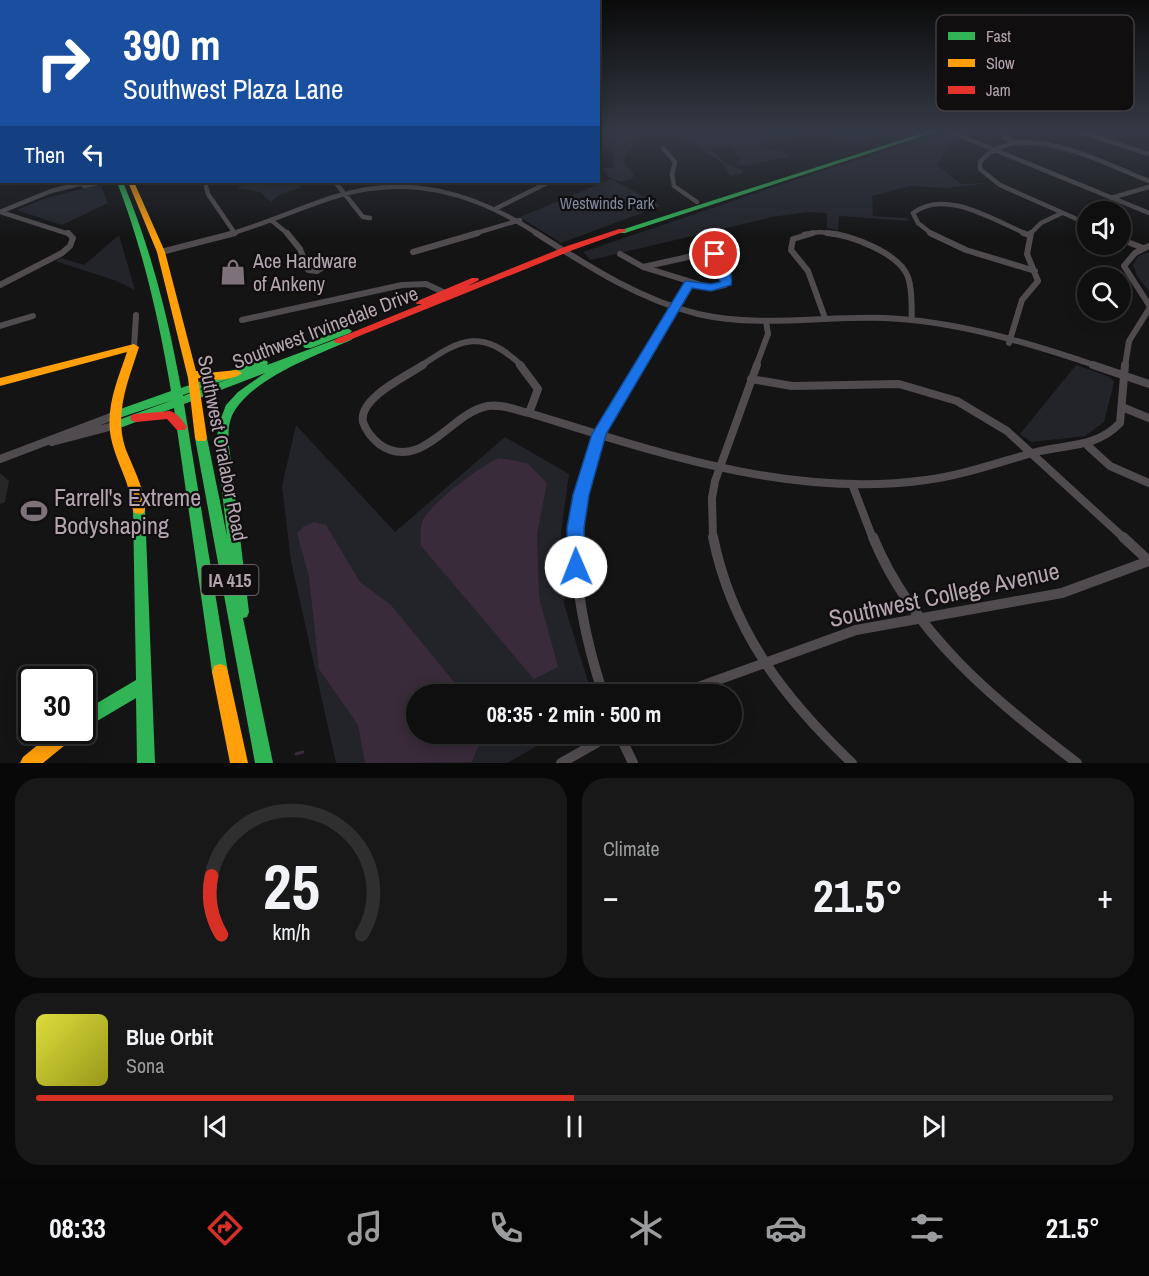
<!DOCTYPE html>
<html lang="en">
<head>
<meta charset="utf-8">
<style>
  :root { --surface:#0f0f0f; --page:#181818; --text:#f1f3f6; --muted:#9b9c9e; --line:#2f2f2f; --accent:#d93025 }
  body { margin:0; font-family:"Archivo Narrow",sans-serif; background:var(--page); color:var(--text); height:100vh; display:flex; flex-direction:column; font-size:22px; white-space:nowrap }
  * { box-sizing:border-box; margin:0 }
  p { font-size:20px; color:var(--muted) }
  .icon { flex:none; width:33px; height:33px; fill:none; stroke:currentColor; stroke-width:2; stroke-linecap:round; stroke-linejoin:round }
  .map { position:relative; height:763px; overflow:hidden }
  .drawer { display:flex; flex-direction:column; gap:15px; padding:15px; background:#080808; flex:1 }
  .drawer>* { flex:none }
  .banner { position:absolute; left:0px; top:0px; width:600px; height:183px; box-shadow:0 3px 15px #0003,0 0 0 2px var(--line); background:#1a4fa0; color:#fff; overflow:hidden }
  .fabs { position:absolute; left:1077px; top:201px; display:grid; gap:12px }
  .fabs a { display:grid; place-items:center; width:54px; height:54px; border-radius:50%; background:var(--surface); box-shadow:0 3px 15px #0003,0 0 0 2px var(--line); font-size:30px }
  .speed { position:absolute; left:18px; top:666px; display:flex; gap:12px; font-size:30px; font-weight:700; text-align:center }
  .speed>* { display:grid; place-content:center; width:78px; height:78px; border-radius:50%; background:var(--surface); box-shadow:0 3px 15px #0003,0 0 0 2px var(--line); line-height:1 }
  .speed .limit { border:3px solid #111; border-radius:9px; background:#fff; color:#111 }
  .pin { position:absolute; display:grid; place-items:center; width:51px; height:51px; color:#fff; margin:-26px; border:3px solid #fff; border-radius:50%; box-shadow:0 2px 6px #0007 }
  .me { position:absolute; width:66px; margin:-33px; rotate:359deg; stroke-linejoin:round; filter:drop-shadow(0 0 4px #0008) }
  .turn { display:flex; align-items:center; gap:21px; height:126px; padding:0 24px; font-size:27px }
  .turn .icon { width:78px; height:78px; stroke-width:2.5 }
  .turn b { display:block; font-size:42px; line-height:51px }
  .then { display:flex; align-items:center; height:57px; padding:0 24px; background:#0003; gap:12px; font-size:22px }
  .big { font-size:45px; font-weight:800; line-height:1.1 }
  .drawer .tile { flex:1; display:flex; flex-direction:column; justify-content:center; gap:9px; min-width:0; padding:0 21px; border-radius:24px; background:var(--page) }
  .drawer .dial { align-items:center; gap:0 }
  .dial svg { height:156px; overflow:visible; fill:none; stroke:var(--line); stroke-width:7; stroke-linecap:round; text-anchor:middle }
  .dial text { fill:var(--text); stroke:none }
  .song { display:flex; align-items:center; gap:18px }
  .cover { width:72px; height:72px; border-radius:9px; background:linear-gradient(135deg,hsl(60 70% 55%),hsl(60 70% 35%)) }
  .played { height:6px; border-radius:3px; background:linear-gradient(90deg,var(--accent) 50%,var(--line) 50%) }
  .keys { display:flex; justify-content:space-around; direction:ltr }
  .heat { display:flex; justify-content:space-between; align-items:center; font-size:33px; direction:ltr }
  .drawer .tiles { flex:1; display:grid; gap:15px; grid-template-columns:1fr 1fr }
  .tile:last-child { grid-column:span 2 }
  .trip { position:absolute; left:406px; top:684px; width:336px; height:60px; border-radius:30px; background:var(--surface); box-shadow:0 3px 15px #0003,0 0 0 2px var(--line); font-weight:800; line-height:60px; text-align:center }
  .dock { display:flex; height:96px; justify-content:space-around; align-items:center; background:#060606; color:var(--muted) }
  .dock .icon { width:42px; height:42px }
  .dock .on { color:var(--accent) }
  .dock b { font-size:27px; color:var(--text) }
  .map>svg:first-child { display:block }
  .green { fill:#22242a }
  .water { fill:#392b39 }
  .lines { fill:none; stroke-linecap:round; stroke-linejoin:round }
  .stream { stroke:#392b39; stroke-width:3 }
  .street-far3 { stroke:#504b4f; stroke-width:4.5 }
  .street-far2 { stroke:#504b4f; stroke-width:6 }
  .street-far1 { stroke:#504b4f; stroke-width:8 }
  .street { stroke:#504b4f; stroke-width:10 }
  .fast { fill:#30b455; fill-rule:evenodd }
  .slow { fill:#ff9f0a; fill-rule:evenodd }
  .jam { fill:#e5322d; fill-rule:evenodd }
  .shaded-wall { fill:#282727 }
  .route { fill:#1a73e8; stroke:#114b97; stroke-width:1.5 }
  .labels { text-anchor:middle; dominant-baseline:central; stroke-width:4.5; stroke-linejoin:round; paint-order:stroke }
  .far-park-label { font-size:16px; fill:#7d8a9f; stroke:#100e0f }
  .shield { fill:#100e0f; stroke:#847880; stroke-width:1.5 }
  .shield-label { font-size:18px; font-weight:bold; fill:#b5a5b1 }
  .poi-label { font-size:20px; fill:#b5a5b1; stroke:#100e0f; text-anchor:start }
  .street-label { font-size:20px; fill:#b5a5b1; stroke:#100e0f }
  .near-poi-label { font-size:24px; fill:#b5a5b1; stroke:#100e0f; text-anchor:start }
  .near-street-label { font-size:24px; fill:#b5a5b1; stroke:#100e0f }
  .key { fill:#100e0f; stroke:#423b40; stroke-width:1.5 }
  .key-label { font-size:16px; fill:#b5a5b1 }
</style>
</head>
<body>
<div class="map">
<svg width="1149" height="763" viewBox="0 0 1149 763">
  <rect width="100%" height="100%" fill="#141414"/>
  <path class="green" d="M599 132H887L888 133 849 143 835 136 824 134 765 139 760 145 762 147 784 152 789 157 743 166 735 164 741 159 735 155 734 147H709L725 163 744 171 742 174 730 176 724 164 675 134H643L630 141 635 146 626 153 623 162 633 173V178L621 182 608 177 602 168H612L614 153 599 145Z
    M942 133 956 137 937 165 961 184 989 183 948 188 910 186 872 196 873 216 907 218 909 221 839 216 838 230 827 228V213L808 212 772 217 591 260 583 252 824 170Z
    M611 179 661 206 561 243 520 217Z
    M250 182H295L301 187 278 196 271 202 260 192 236 188Z
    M97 185 101 186 108 203 62 225 17 210 47 198Z
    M119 235 135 290 114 280 55 261 61 258 84 265Z
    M1149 252V291L1137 276 1133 265 1138 256Z
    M1076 365 1110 377 1114 382 1104 422 1085 436 1031 442 1020 434Z
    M296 425 395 532 505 437 569 474 561 532 564 604 592 694H417V734H558L507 763H336L291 561 282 486Z"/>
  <path class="water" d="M500 458 527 463 547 483 537 534 539 597 558 667 534 679 421 546C420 536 419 524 426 515 438 499 482 464 500 458Z
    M314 522 326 525 360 582 391 605 464 694H417V734H483L472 762 365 763 358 725 319 669 309 577 297 533 303 527Z"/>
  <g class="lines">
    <path class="stream" d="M296 754 303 752"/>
    <path class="street-far3" d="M951 132 1149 213
      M1002 132 1004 137 1016 143
      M1081 132 1149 154
      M663 148 675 162 672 174 674 186 697 202
      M205 182 208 194 234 232
      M335 182 363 217 370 218
      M84 186 101 182
      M1111 198 1149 187
      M497 208 549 182
      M0 212 69 234
      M0 212 51 191 87 182
      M271 220 288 234
      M1088 224 1000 185 980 169V162C1019 116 1105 164 1149 181
      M230 234C265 224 299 208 334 197 408 173 475 193 538 234
      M473 234 520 220
      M804 234 820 232 838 234
      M932 234 918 223 913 213C946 188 994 221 1027 234
      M1030 234 1041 223 1062 213"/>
    <path class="street-far2" d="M287 233 300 249 308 270 317 271 323 267 320 263 307 262
      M536 233C588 266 638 299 698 314 759 328 823 316 884 318 957 321 1029 343 1097 366
      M813 233 793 239 791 250 808 271 825 318
      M827 233C851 235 899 253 908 277 913 291 911 306 912 320
      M930 233 966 250 1035 271
      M1023 233 1029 235
      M1120 239 1143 248
      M1149 246 1135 253 1124 266 1149 305
      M161 252 235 233
      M413 252 478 233
      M620 254 643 267
      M697 255C719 256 725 264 725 285L711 288 643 267Z
      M0 285 62 253 70 246 73 238 68 233
      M242 320 402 285 426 284 443 292
      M0 326 33 316
      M1009 343 1022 300 1038 281 1027 254 1031 233
      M134 347 136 315
      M421 366C462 337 483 329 522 366
      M638 366 689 283
      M756 366 768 334 766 321
      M1125 366 1129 341 1149 309"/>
    <path class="street-far1" d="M423 365C407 376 358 398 363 422 366 431 372 438 379 444 421 474 451 412 488 406 502 404 516 410 529 413
      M520 365 538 389 529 413
      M1093 365 1149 384
      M751 379 792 386 899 384 957 401 1007 431 1125 539
      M1122 407 1149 418
      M529 413C656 452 791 499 926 480 964 475 999 462 1036 452 1067 444 1096 448 1120 423L1125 365
      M52 442 117 425
      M1088 446 1110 466 1149 483
      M0 459 116 415
      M852 484 873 539
      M575 539C576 474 605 418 639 365
      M713 539 712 498 715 481 757 365"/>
    <path class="street" d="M575 537C575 592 586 642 603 694
      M713 537C732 631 784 698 852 763
      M873 537C912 633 996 702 1077 763
      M1123 537 1149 561
      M679 694 856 630 1062 593 1149 561
      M619 734 633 763
      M561 763 612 734"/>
    <path class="fast" d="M926 132H935L625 233H619L618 231Z
      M117 182H123C151 249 168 317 181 388L263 360 267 361 268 363 267 365 345 336 348 335 353 338 351 340C317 355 256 377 235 410 228 421 228 433 229 446L249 612 247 617 243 618 273 763H255L195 438 197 435H205L207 438 227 536 217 446 218 426 226 405 238 392 265 373 184 404 228 672 226 678 220 680 214 678 212 672 174 408 117 429 113 428 111 425 113 422 173 400 116 419 112 418 110 415 112 412 171 391C159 319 143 250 117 182ZM242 374 183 396V395Z
      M347 328 352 331 350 333 311 348H305L303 346 305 344Z
      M139 504 144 505 145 509 155 763H137L136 698 82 730V712L136 680 133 509 134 505Z"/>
    <path class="slow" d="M128 182H134L165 252 196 371 207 373 237 370 242 373C233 381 210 381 198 378L207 438 205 441H197L195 438 188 378 157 252Z
      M134 344 139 347C129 379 114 412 125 447 130 462 150 498 144 513L139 514 134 513C130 503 130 492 126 481 121 467 114 453 111 438 105 408 118 379 127 352L0 386V378Z
      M220 664 226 666 228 672 248 763H230L212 672 214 666Z
      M56 730H78L76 736 43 763H20L23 757Z"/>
    <path class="jam" d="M619 229H625L626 231 573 250 342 343H336L334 341 336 339 422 304H417L415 302 472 278H478L479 280 468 286 567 246Z
      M170 411C177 413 183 421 187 427L185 430H177L167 419 136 422 132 421 130 418 132 415 136 414Z"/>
  </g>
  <path class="shaded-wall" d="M0 473 9 481 5 502 0 504Z"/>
  <linearGradient id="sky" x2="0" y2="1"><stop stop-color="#0b0b0b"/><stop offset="0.55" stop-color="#343a45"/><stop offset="1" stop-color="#343a45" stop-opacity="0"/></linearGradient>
  <rect width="1149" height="239" fill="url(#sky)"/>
  <path class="route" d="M715 251C727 256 733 272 731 285L711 291 692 288 606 434 589 495 584 528 585 567 583 572 576 575 570 572 567 567V528L573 495 592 434 685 281 711 284 720 282 716 261 709 254Z"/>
  <defs>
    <g id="shop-bare" transform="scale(2.07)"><path d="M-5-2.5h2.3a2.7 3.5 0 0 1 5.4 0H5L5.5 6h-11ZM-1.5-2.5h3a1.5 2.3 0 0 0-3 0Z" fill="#7d727a" stroke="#100e0f" stroke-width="2.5" paint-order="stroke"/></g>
    <g id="stadium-bare" transform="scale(2.07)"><path d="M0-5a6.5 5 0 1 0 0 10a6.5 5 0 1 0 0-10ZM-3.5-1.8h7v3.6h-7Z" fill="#7d727a" stroke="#100e0f" stroke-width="2.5" paint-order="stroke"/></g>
  </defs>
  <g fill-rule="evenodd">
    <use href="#shop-bare" x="233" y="272"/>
    <use href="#stadium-bare" x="34" y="511"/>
  </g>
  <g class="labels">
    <g class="far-park-label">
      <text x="607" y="203">Westwinds Park</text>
    </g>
    <rect class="shield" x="201.5" y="565" width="57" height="30" rx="4.5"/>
    <g class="shield-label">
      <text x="230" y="580">IA 415</text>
    </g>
    <g class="poi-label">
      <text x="253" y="260">Ace Hardware<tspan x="253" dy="23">of Ankeny</tspan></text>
    </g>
    <g class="street-label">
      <text transform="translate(325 327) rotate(-21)">Southwest Irvinedale Drive</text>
      <text transform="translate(223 448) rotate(79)">Southwest Oralabor Road</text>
    </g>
    <g class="near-poi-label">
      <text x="54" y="497">Farrell's Extreme<tspan x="54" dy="28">Bodyshaping</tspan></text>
    </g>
    <g class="near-street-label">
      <text transform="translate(944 594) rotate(-12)">Southwest College Avenue</text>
    </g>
  </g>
  <rect x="936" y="15" width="198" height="96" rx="9" class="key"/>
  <rect x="948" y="32" width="27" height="8" fill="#30b455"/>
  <rect x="948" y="59" width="27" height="8" fill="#ff9f0a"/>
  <rect x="948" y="86" width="27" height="8" fill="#e5322d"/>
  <g class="key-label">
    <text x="986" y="42">Fast</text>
    <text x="986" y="69">Slow</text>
    <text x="986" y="96">Jam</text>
  </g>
</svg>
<div class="fabs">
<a><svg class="icon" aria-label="sound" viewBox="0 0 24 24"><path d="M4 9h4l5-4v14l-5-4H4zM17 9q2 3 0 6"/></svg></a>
<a><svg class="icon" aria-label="search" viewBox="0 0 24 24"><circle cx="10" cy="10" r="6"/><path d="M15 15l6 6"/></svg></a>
</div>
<div class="speed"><div class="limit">30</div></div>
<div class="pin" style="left:715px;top:254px;background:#d93025"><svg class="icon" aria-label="arrive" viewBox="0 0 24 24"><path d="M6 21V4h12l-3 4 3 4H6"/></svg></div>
<svg class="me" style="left:576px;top:567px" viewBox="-20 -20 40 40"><circle r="19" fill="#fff"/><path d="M0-13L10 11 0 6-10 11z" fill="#1a73e8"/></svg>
<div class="trip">08:35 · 2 min · 500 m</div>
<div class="banner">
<div class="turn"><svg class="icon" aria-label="right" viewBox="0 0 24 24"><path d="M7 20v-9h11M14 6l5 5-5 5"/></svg><div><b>390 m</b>Southwest Plaza Lane</div></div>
<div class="then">Then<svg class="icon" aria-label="left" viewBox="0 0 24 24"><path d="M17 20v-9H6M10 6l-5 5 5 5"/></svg></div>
</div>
</div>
<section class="drawer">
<div class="tiles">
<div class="tile dial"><svg viewBox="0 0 100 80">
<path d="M14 69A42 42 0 1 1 86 69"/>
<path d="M14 69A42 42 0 0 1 9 39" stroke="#d93025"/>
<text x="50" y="56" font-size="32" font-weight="700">25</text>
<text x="50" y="72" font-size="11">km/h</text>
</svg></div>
<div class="tile"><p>Climate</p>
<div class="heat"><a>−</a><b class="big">21.5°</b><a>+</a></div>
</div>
<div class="tile">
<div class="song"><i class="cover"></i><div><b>Blue Orbit</b><p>Sona</p></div></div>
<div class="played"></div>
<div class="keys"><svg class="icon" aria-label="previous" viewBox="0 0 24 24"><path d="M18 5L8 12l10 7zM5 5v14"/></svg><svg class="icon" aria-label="pause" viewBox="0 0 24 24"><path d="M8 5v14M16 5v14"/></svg><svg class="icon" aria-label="next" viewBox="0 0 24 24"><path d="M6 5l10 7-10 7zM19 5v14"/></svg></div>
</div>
</div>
</section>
<nav class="dock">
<b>08:33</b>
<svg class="icon on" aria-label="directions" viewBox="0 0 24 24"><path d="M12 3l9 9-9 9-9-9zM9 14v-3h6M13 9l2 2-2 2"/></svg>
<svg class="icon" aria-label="music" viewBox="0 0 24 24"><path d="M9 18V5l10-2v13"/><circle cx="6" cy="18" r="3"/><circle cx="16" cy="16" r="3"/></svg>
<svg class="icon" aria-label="phone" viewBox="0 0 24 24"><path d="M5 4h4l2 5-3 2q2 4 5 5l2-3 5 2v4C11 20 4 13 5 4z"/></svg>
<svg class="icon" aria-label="climate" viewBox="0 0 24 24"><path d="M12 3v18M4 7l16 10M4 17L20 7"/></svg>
<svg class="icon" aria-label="car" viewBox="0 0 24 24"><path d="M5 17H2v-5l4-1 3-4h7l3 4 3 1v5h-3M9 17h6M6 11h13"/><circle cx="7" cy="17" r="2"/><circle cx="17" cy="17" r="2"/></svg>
<svg class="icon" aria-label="filters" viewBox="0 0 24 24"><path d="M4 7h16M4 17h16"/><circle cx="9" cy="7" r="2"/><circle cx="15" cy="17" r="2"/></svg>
<b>21.5°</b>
</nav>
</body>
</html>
